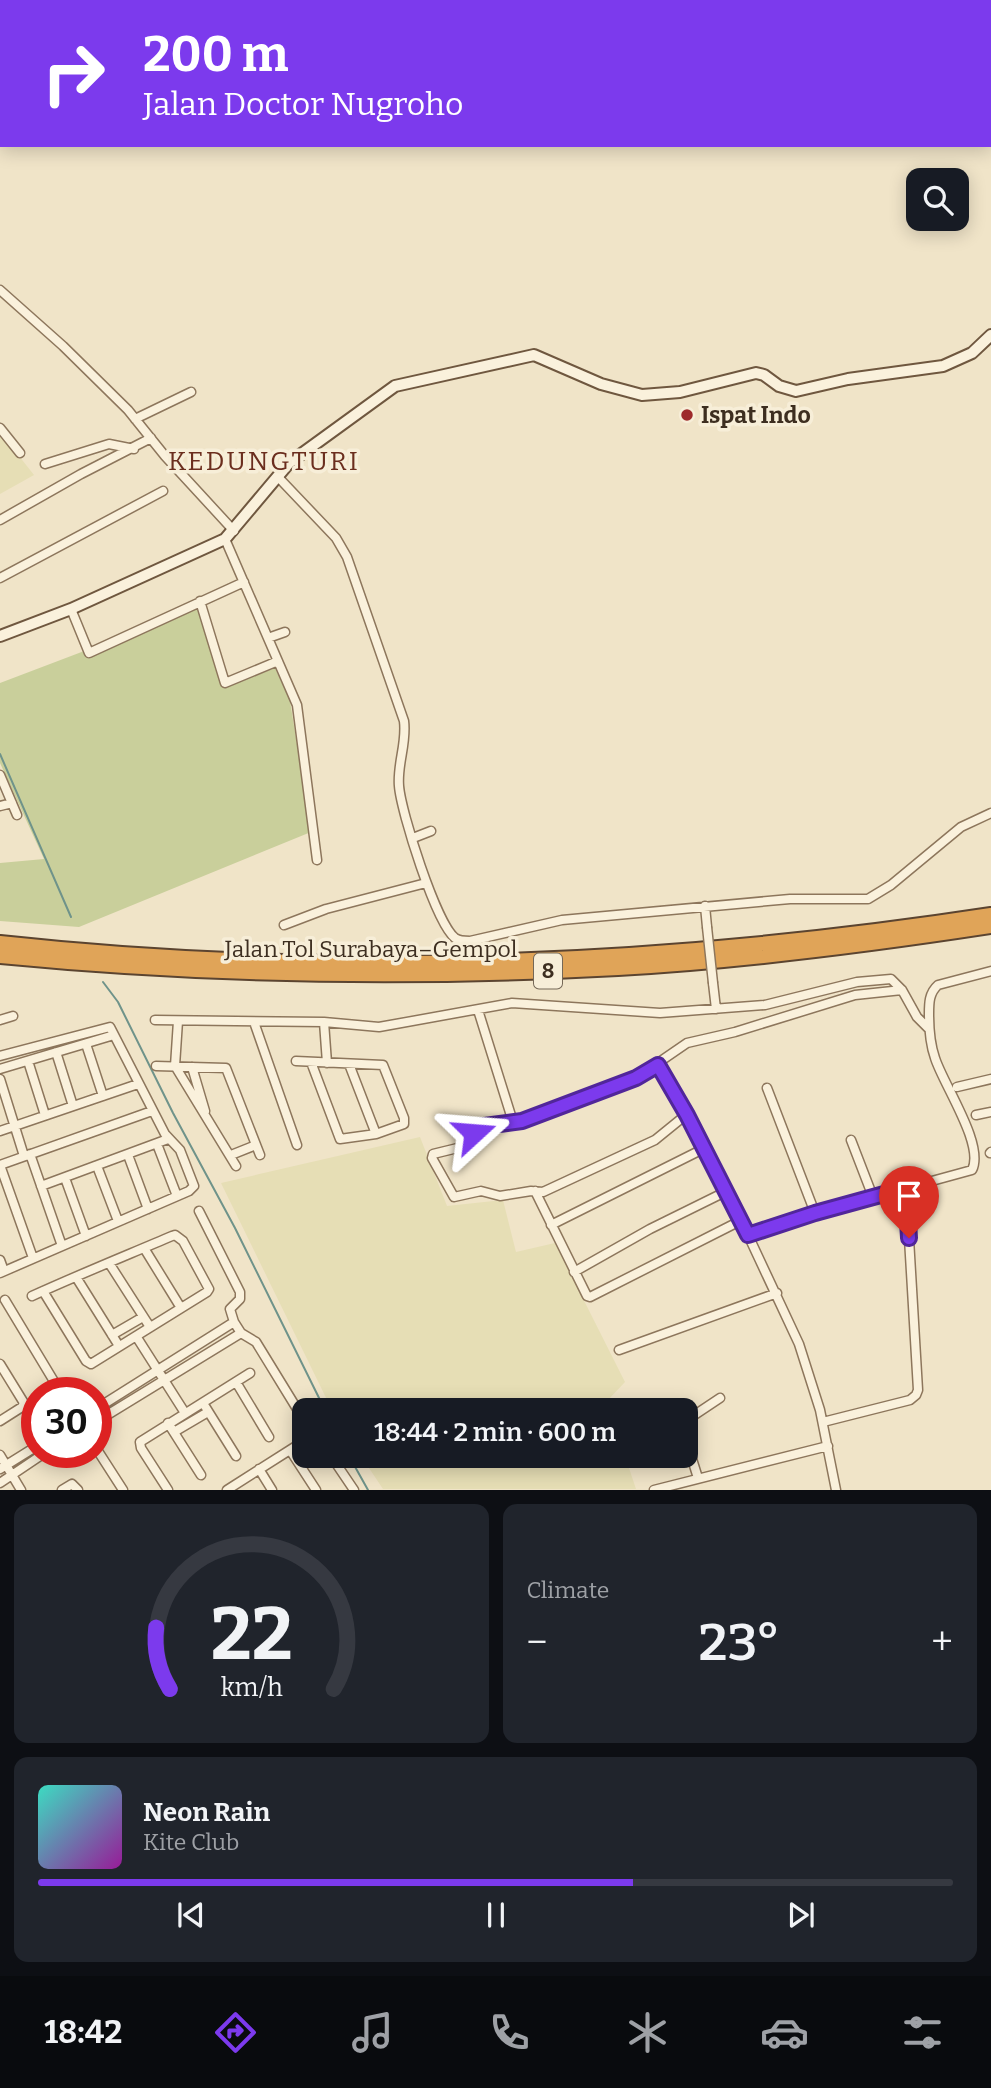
<!DOCTYPE html>
<html lang="en">
<head>
<meta charset="utf-8">
<style>
  :root { --surface:#171b24; --page:#20242c; --text:#f1f3f6; --muted:#9ea1a6; --line:#363941; --accent:#7c3aed }
  body { margin:0; font-family:Bitter,serif; background:var(--page); color:var(--text); height:100vh; display:flex; flex-direction:column; font-size:26px; white-space:nowrap }
  * { box-sizing:border-box; margin:0 }
  p { font-size:23px; color:var(--muted) }
  .icon { flex:none; width:38px; height:38px; fill:none; stroke:currentColor; stroke-width:2; stroke-linecap:round; stroke-linejoin:round }
  .map { position:relative; height:1490px; overflow:hidden }
  .side { display:flex; flex-direction:column; gap:14px; padding:14px; background:#0d0f14; flex:1 }
  .side>* { flex:none }
  .top-card { position:absolute; left:0px; top:0px; width:992px; height:147px; box-shadow:0 4px 18px #0003; background:#7c3aed; color:#fff; overflow:hidden }
  .controls { position:absolute; left:906px; top:168px; display:grid; gap:14px }
  .controls a { display:grid; place-items:center; width:63px; height:63px; border-radius:14px; background:var(--surface); box-shadow:0 4px 18px #0003; font-size:35px }
  .speed { position:absolute; left:21px; top:1377px; display:flex; gap:14px; font-size:35px; font-weight:700; text-align:center }
  .speed>* { display:grid; place-content:center; width:91px; height:91px; border-radius:50%; background:var(--surface); box-shadow:0 4px 18px #0003; line-height:1 }
  .speed .limit { border:10px solid #d22; background:#fff; color:#111 }
  .pin { position:absolute; display:grid; place-items:center; width:60px; height:60px; color:#fff; margin:-72px -30px; border-radius:50% 50% 50% 0; rotate:-45deg; box-shadow:0 0 7px #0007 }
  .pin .icon { rotate:45deg }
  .me { position:absolute; width:77px; margin:-38px; rotate:71deg; stroke-linejoin:round; filter:drop-shadow(0 0 5px #0008) }
  .turn { display:flex; align-items:center; gap:24px; height:147px; padding:0 28px; font-size:32px }
  .turn .icon { width:91px; height:91px; stroke-width:2.5 }
  .turn b { display:block; font-size:49px; line-height:60px }
  .big { font-size:52px; font-weight:600; line-height:1.1 }
  .side .widget { flex:1; display:flex; flex-direction:column; justify-content:center; gap:10px; min-width:0; padding:0 24px; border-radius:14px; background:var(--page) }
  .side .dial { align-items:center; gap:0 }
  .dial svg { height:182px; overflow:visible; fill:none; stroke:var(--line); stroke-width:7; stroke-linecap:round; text-anchor:middle }
  .dial text { fill:var(--text); stroke:none }
  .song { display:flex; align-items:center; gap:21px }
  .cover { width:84px; height:84px; border-radius:10px; background:linear-gradient(135deg,hsl(170 70% 55%),hsl(300 70% 35%)) }
  .played { height:7px; border-radius:4px; background:linear-gradient(90deg,var(--accent) 65%,var(--line) 65%) }
  .keys { display:flex; justify-content:space-around; direction:ltr }
  .heat { display:flex; justify-content:space-between; align-items:center; font-size:38px; direction:ltr }
  .side .tiles { flex:1; display:grid; gap:14px; grid-template-columns:1fr 1fr }
  .widget:last-child { grid-column:span 2 }
  .trip { position:absolute; left:292px; top:1398px; width:406px; height:70px; border-radius:14px; background:var(--surface); box-shadow:0 4px 18px #0003; font-weight:600; line-height:70px; text-align:center }
  .dock { display:flex; height:112px; justify-content:space-around; align-items:center; background:#090b0e; color:var(--muted) }
  .dock .icon { width:49px; height:49px }
  .dock .selected { color:var(--accent) }
  .dock b { font-size:32px; color:var(--text) }
  .map>svg:first-child { display:block }
  .farmland { fill:#e6deb5 }
  .green { fill:#c9cf9b }
  .lines { fill:none; stroke-linecap:round; stroke-linejoin:round }
  .stream { stroke:#6f938a; stroke-width:2 }
  .street-casing { stroke:#8d765c; stroke-width:11 }
  .secondary-casing { stroke:#6f573f; stroke-width:14 }
  .highway-casing { stroke:#5b4430; stroke-width:18 }
  .street { stroke:#faf1dc; stroke-width:8 }
  .secondary { stroke:#faf1dc; stroke-width:10 }
  .highway { stroke:#e0a458; stroke-width:14 }
  .street-bridge-casing { stroke:#8d765c; stroke-width:11; stroke-linecap:butt }
  .street-bridge { stroke:#faf1dc; stroke-width:8 }
  .route-casing { stroke:#51269a; stroke-width:18 }
  .route { stroke:#7c3aed; stroke-width:12 }
  .poi-dot { fill:#9e2a2b; stroke:#f7eed8; stroke-width:2.5 }
  .labels { text-anchor:middle; dominant-baseline:central; stroke-width:7; stroke-linejoin:round; paint-order:stroke }
  .shield { fill:#f7eed8; stroke:#756857; stroke-width:2 }
  .shield-label { font-size:21px; font-weight:bold; fill:#3d2e20 }
  .poi-label { font-size:23px; font-weight:bold; fill:#3d2e20; stroke:#f7eed8; text-anchor:start }
  .street-label { font-size:23px; fill:#3d2e20; stroke:#f7eed8 }
  .quarter-label { font-size:26px; letter-spacing:2px; fill:#6b2e1e; stroke:#f7eed8 }
</style>
</head>
<body>
<div class="map">
<svg width="991" height="1490" viewBox="0 0 991 1490">
  <rect width="100%" height="100%" fill="#f0e4c8"/>
  <path class="farmland" d="M0 432 34 475 0 494Z
    M420 1137 447 1206 503 1200 516 1252 555 1243 625 1382 607 1401 610 1410H332L221 1183Z
    M361 1456H625L636 1489H383Z"/>
  <path class="green" d="M200 607 225 688 275 668 290 701 311 832 79 927 0 921V863L44 859 0 763V683Z"/>
  <g class="lines">
    <path class="stream" d="M959 0 960 2
      M744 2V0
      M990 46 991 47
      M0 754 71 917
      M103 982 118 1002 173 1113 235 1228 325 1410
      M349 1456 368 1490"/>
    <g class="street-casing">
      <path id="street" d="M432 0 436 2
        M540 2V0
        M737 2V0
        M0 290 63 346 128 410 165 456 234 531
        M135 419 191 392
        M0 428 20 453
        M45 464 109 444 134 449
        M278 477 336 538 347 557 404 721C407 743 397 764 399 786 401 812 436 923 455 938 459 941 465 941 470 941L562 920 790 899H868L891 885 961 827 991 813
        M0 520 81 474 151 438
        M225 539 297 705 317 860
        M0 578 163 491
        M200 601 225 683 278 661
        M71 609 89 653 244 582
        M268 638 285 632
        M0 775 17 815
        M0 806 12 803
        M413 838 431 831
        M705 906 707 927
        M284 925 326 909 426 883
        M713 983 716 1009
        M478 1010 513 1122
        M0 1020 13 1016
        M155 1020 324 1022 379 1027 512 1003 660 1013 765 1005 857 982 891 979 902 990 917 1017 928 1028
        M178 1021 175 1066 236 1166
        M254 1022 297 1145
        M324 1022 327 1063
        M86 1044 103 1096
        M56 1052 73 1106
        M0 1056 110 1027 165 1134 180 1150 194 1186 189 1191 0 1273
        M28 1061 45 1115
        M296 1061 383 1065 404 1118V1124L376 1134 340 1139 311 1062
        M349 1064 376 1134
        M658 1065 687 1114 748 1235 799 1344 820 1410 836 1490
        M156 1066 226 1068 260 1155
        M192 1067 205 1111
        M0 1069 114 1035
        M0 1079 24 1156
        M957 1087 991 1079
        M767 1088 815 1213
        M687 1114 655 1140 543 1192 531 1191 500 1196 481 1191 454 1197 432 1158 433 1154 474 1144 476 1141 474 1130 477 1127 522 1121 564 1107 636 1078 687 1043 735 1032 855 995 902 990
        M976 1115 991 1112
        M0 1131 138 1084
        M851 1140 873 1197
        M157 1144 177 1196
        M990 1153 991 1152
        M30 1154 62 1246
        M128 1155 148 1209
        M231 1155 256 1145
        M0 1165 152 1111
        M0 1165 33 1258
        M97 1166 118 1221
        M65 1178 86 1236
        M41 1186 168 1139
        M535 1191 587 1296 590 1297 740 1221
        M199 1211 240 1292V1299L230 1309 234 1322 241 1333 256 1342 302 1417
        M551 1225 703 1149
        M748 1235 815 1213 972 1170C985 1145 943 1084 935 1058 930 1044 929 1029 929 1014 929 1003 929 993 938 985L991 971
        M144 1248 181 1308
        M0 1260 4 1271
        M109 1263 150 1327
        M574 1272 650 1229 725 1192
        M76 1277 119 1346
        M32 1296C78 1275 125 1256 172 1236L175 1235 183 1241 209 1289 207 1292 91 1364 86 1361 43 1291
        M5 1300 61 1393
        M112 1335 143 1317
        M136 1336 185 1413
        M619 1350 777 1293
        M0 1364 24 1403 22 1407 0 1421
        M236 1382 269 1437
        M203 1403 236 1456
        M96 1409 234 1322
        M96 1414 99 1424 96 1433
        M99 1420 241 1333
        M823 1422 910 1400 916 1395 918 1390 906 1188
        M168 1423 201 1475
        M174 1432 208 1412
        M686 1432 693 1416 720 1398
        M686 1440 698 1478
        M96 1448 123 1490
        M290 1450 316 1490
        M0 1455 21 1490
        M331 1456 354 1490
        M0 1469 37 1446
        M259 1469 272 1490
        M0 1483 46 1452
        M62 1490 72 1484 78 1490
        M168 1490 141 1448 140 1442 250 1373
        M227 1490 304 1441
        M654 1490 828 1446"/>
    </g>
    <g class="secondary-casing">
      <path id="secondary" d="M0 636 71 609 225 539 289 463 395 386 534 355 601 384 642 395 680 392 756 373 764 375 779 386 796 391 848 379 943 366 972 353 991 335"/>
    </g>
    <g class="highway-casing">
      <path id="highway" d="M972 0 973 2
        M984 0 985 2
        M990 10 991 11
        M990 29 991 30
        M0 943C329 979 664 965 991 915
        M0 956C205 976 412 979 618 968 743 961 867 945 991 926"/>
    </g>
    <use href="#street" class="street"/>
    <use href="#secondary" class="secondary"/>
    <use href="#highway" class="highway"/>
    <g class="street-bridge-casing">
      <path id="street-bridge" d="M707 927 713 983"/>
    </g>
    <use href="#street-bridge" class="street-bridge"/>
  </g>
  <g class="lines">
    <g class="route-casing">
      <path id="route" d="M474 1133 477 1127 522 1121 636 1078 658 1065 687 1115 748 1235 815 1213 906 1188 909 1238"/>
    </g>
    <use href="#route" class="route"/>
  </g>
  <circle class="poi-dot" cx="687" cy="415" r="7"/>
  <g class="labels">
    <rect class="shield" x="534" y="953.5" width="28" height="35" rx="5"/>
    <g class="shield-label">
      <text x="548" y="971">8</text>
    </g>
    <g class="poi-label">
      <text x="701" y="415">Ispat Indo</text>
    </g>
    <g class="street-label">
      <text x="371" y="949">Jalan Tol Surabaya–Gempol</text>
    </g>
    <g class="quarter-label">
      <text x="264" y="461">KEDUNGTURI</text>
    </g>
  </g>
</svg>
<div class="controls">
<a><svg class="icon" aria-label="search" viewBox="0 0 24 24"><circle cx="10" cy="10" r="6"/><path d="M15 15l6 6"/></svg></a>
</div>
<div class="speed"><div class="limit">30</div></div>
<div class="pin" style="left:909px;top:1238px;background:#d93025"><svg class="icon" aria-label="arrive" viewBox="0 0 24 24"><path d="M6 21V4h12l-3 4 3 4H6"/></svg></div>
<svg class="me" style="left:474px;top:1133px" viewBox="-20 -20 40 40"><path d="M0-17L14 15 0 8-14 15z" fill="#7c3aed" stroke="#fff" stroke-width="4"/></svg>
<div class="trip">18:44 · 2 min · 600 m</div>
<div class="top-card">
<div class="turn"><svg class="icon" aria-label="right" viewBox="0 0 24 24"><path d="M7 20v-9h11M14 6l5 5-5 5"/></svg><div><b>200 m</b>Jalan Doctor Nugroho</div></div>
</div>
</div>
<section class="side">
<div class="tiles">
<div class="widget dial"><svg viewBox="0 0 100 80">
<path d="M14 69A42 42 0 1 1 86 69"/>
<path d="M14 69A42 42 0 0 1 8 42" stroke="#7c3aed"/>
<text x="50" y="56" font-size="32" font-weight="700">22</text>
<text x="50" y="72" font-size="11">km/h</text>
</svg></div>
<div class="widget"><p>Climate</p>
<div class="heat"><a>−</a><b class="big">23°</b><a>+</a></div>
</div>
<div class="widget">
<div class="song"><i class="cover"></i><div><b>Neon Rain</b><p>Kite Club</p></div></div>
<div class="played"></div>
<div class="keys"><svg class="icon" aria-label="previous" viewBox="0 0 24 24"><path d="M18 5L8 12l10 7zM5 5v14"/></svg><svg class="icon" aria-label="pause" viewBox="0 0 24 24"><path d="M8 5v14M16 5v14"/></svg><svg class="icon" aria-label="next" viewBox="0 0 24 24"><path d="M6 5l10 7-10 7zM19 5v14"/></svg></div>
</div>
</div>
</section>
<nav class="dock">
<b>18:42</b>
<svg class="icon selected" aria-label="directions" viewBox="0 0 24 24"><path d="M12 3l9 9-9 9-9-9zM9 14v-3h6M13 9l2 2-2 2"/></svg>
<svg class="icon" aria-label="music" viewBox="0 0 24 24"><path d="M9 18V5l10-2v13"/><circle cx="6" cy="18" r="3"/><circle cx="16" cy="16" r="3"/></svg>
<svg class="icon" aria-label="phone" viewBox="0 0 24 24"><path d="M5 4h4l2 5-3 2q2 4 5 5l2-3 5 2v4C11 20 4 13 5 4z"/></svg>
<svg class="icon" aria-label="climate" viewBox="0 0 24 24"><path d="M12 3v18M4 7l16 10M4 17L20 7"/></svg>
<svg class="icon" aria-label="car" viewBox="0 0 24 24"><path d="M5 17H2v-5l4-1 3-4h7l3 4 3 1v5h-3M9 17h6M6 11h13"/><circle cx="7" cy="17" r="2"/><circle cx="17" cy="17" r="2"/></svg>
<svg class="icon" aria-label="filters" viewBox="0 0 24 24"><path d="M4 7h16M4 17h16"/><circle cx="9" cy="7" r="2"/><circle cx="15" cy="17" r="2"/></svg>
</nav>
</body>
</html>
